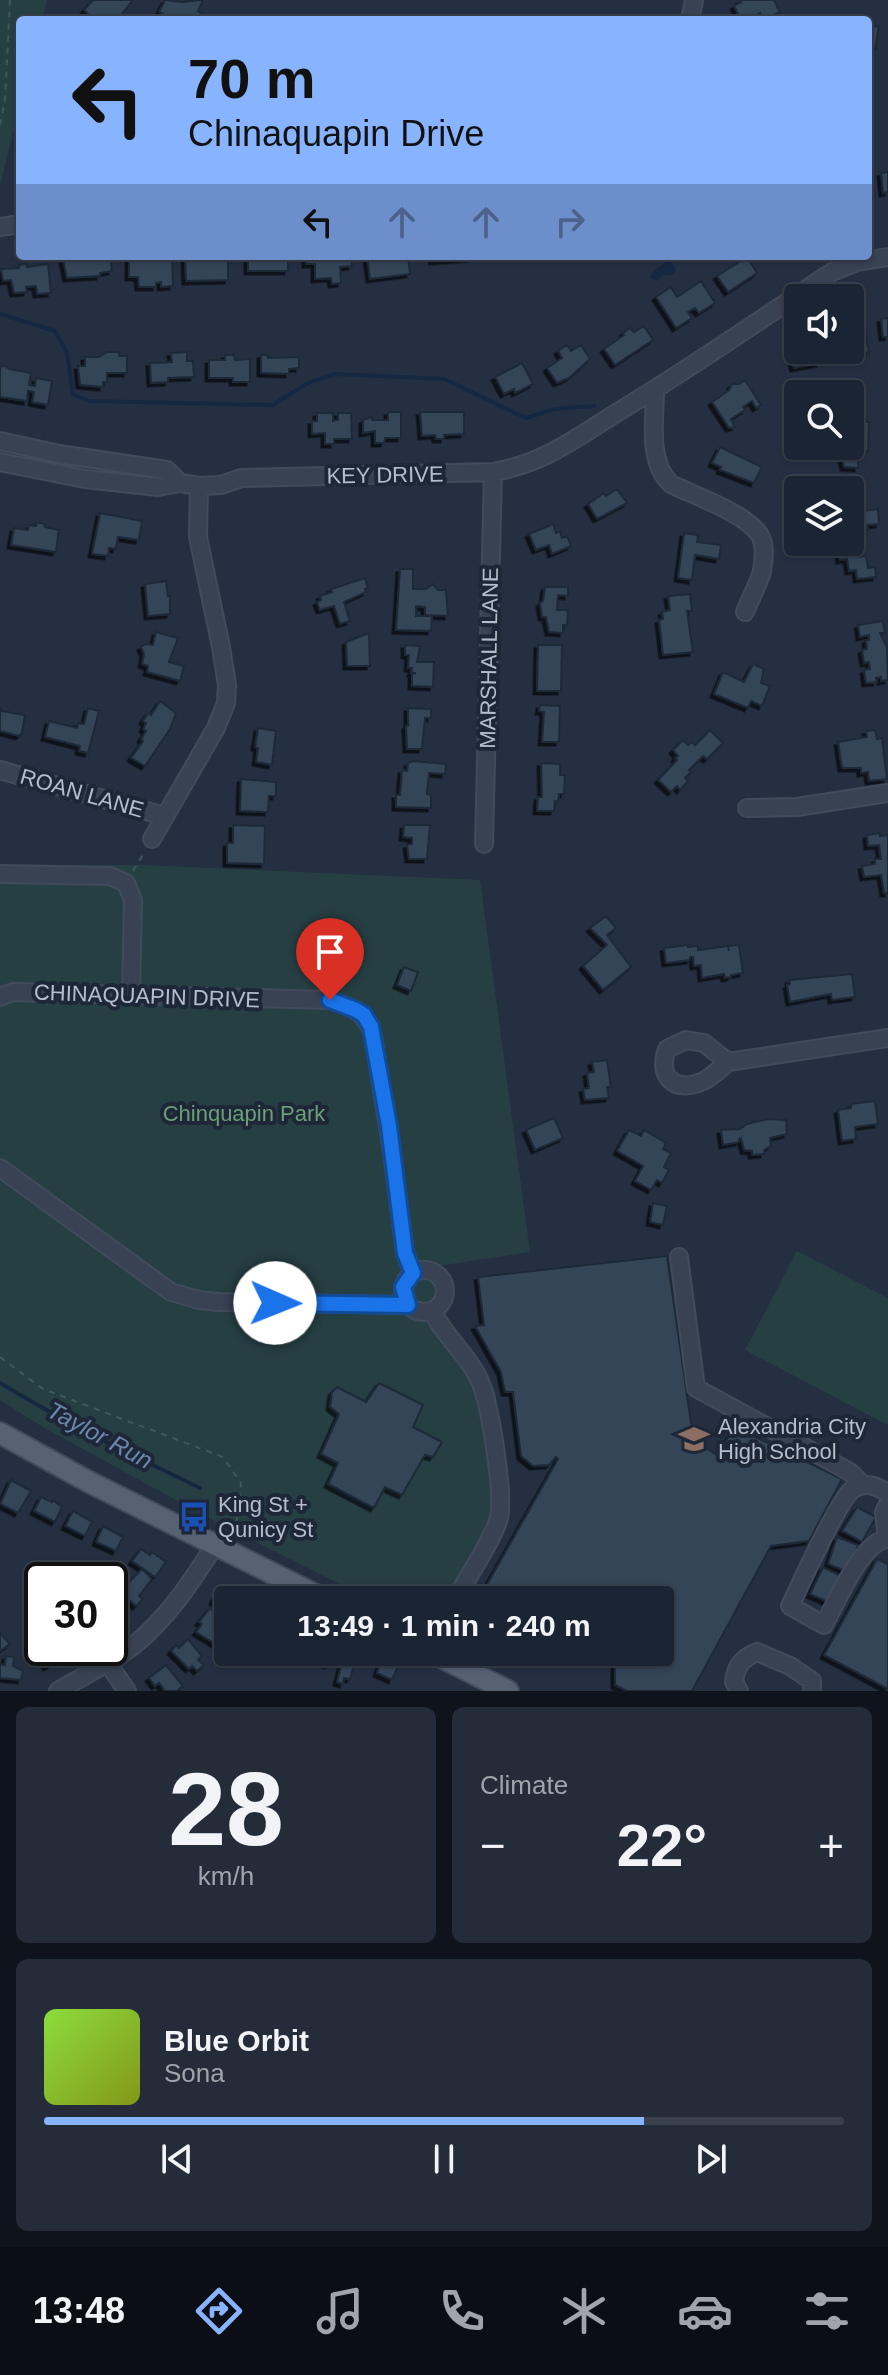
<!DOCTYPE html>
<html lang="en">
<head>
<meta charset="utf-8">
<style>
  :root { --surface:#1b2432; --page:#242c3a; --text:#f1f3f6; --muted:#a0a4ac; --line:#39414d; --accent:#87b3ff }
  body { margin:0; font-family:Arial,sans-serif; background:var(--page); color:var(--text); height:100vh; display:flex; flex-direction:column; font-size:30px; white-space:nowrap }
  * { box-sizing:border-box; margin:0 }
  p { font-size:26px; color:var(--muted) }
  .icon { flex:none; width:44px; height:44px; fill:none; stroke:currentColor; stroke-width:2; stroke-linecap:round; stroke-linejoin:round }
  .map { position:relative; height:1691px; overflow:hidden }
  .drawer { display:flex; flex-direction:column; gap:16px; padding:16px; background:#0f141c; flex:1 }
  .drawer>* { flex:none }
  .hud { position:absolute; left:16px; top:16px; width:856px; height:244px; border-radius:8px; box-shadow:0 2px 6px #0004,0 0 0 2px var(--line); background:#87b3ff; color:#111; overflow:hidden }
  .fabs { position:absolute; left:784px; top:284px; display:grid; gap:16px }
  .fabs a { display:grid; place-items:center; width:80px; height:80px; border-radius:8px; background:var(--surface); box-shadow:0 2px 6px #0004,0 0 0 2px var(--line); font-size:40px }
  .speed { position:absolute; left:24px; top:1562px; display:flex; gap:16px; font-size:40px; font-weight:700; text-align:center }
  .speed>* { display:grid; place-content:center; width:104px; height:104px; border-radius:50%; background:var(--surface); box-shadow:0 2px 6px #0004,0 0 0 2px var(--line); line-height:1 }
  .speed .limit { border:4px solid #111; border-radius:12px; background:#fff; color:#111 }
  .pin { position:absolute; display:grid; place-items:center; width:68px; height:68px; color:#fff; margin:-82px -34px; border-radius:50% 50% 50% 0; rotate:-45deg; box-shadow:0 0 8px #0007 }
  .pin .icon { rotate:45deg }
  .me { position:absolute; width:88px; margin:-44px; rotate:91deg; stroke-linejoin:round; filter:drop-shadow(0 0 6px #0008) }
  .turn { display:flex; align-items:center; gap:28px; height:168px; padding:0 40px; font-size:36px }
  .turn .icon { width:104px; height:104px; stroke-width:2.5 }
  .turn b { display:block; font-size:56px; line-height:68px }
  .lanes { display:flex; align-items:center; height:76px; padding:0 40px; background:#0003; justify-content:center; gap:40px; direction:ltr }
  .lanes .off { opacity:.35 }
  .big { font-size:60px; font-weight:700; line-height:1.1 }
  .drawer .tile { flex:1; display:flex; flex-direction:column; justify-content:center; gap:12px; min-width:0; padding:0 28px; border-radius:12px; background:var(--page) }
  .drawer .dial { align-items:center; gap:0 }
  .dial b { font-size:104px; line-height:1 }
  .song { display:flex; align-items:center; gap:24px }
  .cover { width:96px; height:96px; border-radius:12px; background:linear-gradient(135deg,hsl(90 70% 55%),hsl(70 70% 35%)) }
  .played { height:8px; border-radius:4px; background:linear-gradient(90deg,var(--accent) 75%,var(--line) 75%) }
  .keys { display:flex; justify-content:space-around; direction:ltr }
  .heat { display:flex; justify-content:space-between; align-items:center; font-size:44px; direction:ltr }
  .drawer .tiles { flex:1; display:grid; gap:16px; grid-template-columns:1fr 1fr }
  .tile:last-child { grid-column:span 2 }
  .trip { position:absolute; left:214px; top:1586px; width:460px; height:80px; border-radius:8px; background:var(--surface); box-shadow:0 2px 6px #0004,0 0 0 2px var(--line); font-weight:700; line-height:80px; text-align:center }
  .tabs { display:flex; height:128px; justify-content:space-around; align-items:center; background:#0b0e14; color:var(--muted) }
  .tabs .icon { width:56px; height:56px }
  .tabs .selected { color:var(--accent) }
  .tabs b { font-size:36px; color:var(--text) }
  .map>svg:first-child { display:block }
  .green { fill:#263f43 }
  .water { fill:#162741 }
  .lines { fill:none; stroke-linecap:round; stroke-linejoin:round }
  .stream { stroke:#162741; stroke-width:4 }
  .building { fill:#354458; stroke:#1f2939; stroke-width:2; filter:url(#shadow) }
  .minor-casing { stroke:#424b5b; stroke-width:20 }
  .major-casing { stroke:#424b5b; stroke-width:24 }
  .path { stroke:#3f585b; stroke-width:2; stroke-dasharray:6 6; stroke-linecap:butt }
  .minor { stroke:#384252; stroke-width:16 }
  .major { stroke:#566172; stroke-width:20 }
  .route-casing { stroke:#114b97; stroke-width:20 }
  .route { stroke:#1a73e8; stroke-width:14 }
  .labels { text-anchor:middle; dominant-baseline:central; stroke-width:8; stroke-linejoin:round; paint-order:stroke }
  .street-label { font-size:22px; fill:#b5bdcc; stroke:#1d2737 }
  .park-label { font-size:22px; fill:#6a9f77; stroke:#1d2737 }
  .poi-label { font-size:22px; fill:#b5bdcc; stroke:#1d2737; text-anchor:start }
  .water-label { font-size:24px; font-style:italic; fill:#6c87ad; stroke:#1d2737 }
</style>
</head>
<body>
<div class="map">
<svg width="888" height="1691" viewBox="0 0 888 1691">
  <defs>
    <filter id="shadow"><feDropShadow dx="-3.5" dy="3.5" stdDeviation="0" flood-color="#0009"/></filter>
  </defs>
  <rect width="100%" height="100%" fill="#243042"/>
  <path class="green" d="M0 0H47L42 20H20V106L0 185Z
    M0 865H142L480 880 530 1252 432 1267 438 1303 477 1358 495 1389 507 1490V1523L466 1600H372L207 1517 41 1426 0 1400Z
    M797 1251 888 1298V1425L745 1350Z"/>
  <path class="water" d="M670 260 676 269 673 275H663L657 281 650 277 654 270Z"/>
  <g class="lines">
    <path class="stream" d="M0 314 55 331 67 353 73 394 89 401 273 405 308 383 335 374 444 379 526 418 554 409 594 406
      M0 1383 79 1429 200 1488"/>
  </g>
  <path class="building" d="M133 0 117 20H85L89 15 84 10 93 0Z
    M165 0 182 2 203 0 198 11 208 17 207 20H174L159 12Z
    M740 0H774L780 12 764 20 760 13 747 20H741L734 6 741 2Z
    M868 25 879 27 875 49 868 48Z
    M888 172V192L883 193 881 173Z
    M81 256H110L112 271 100 273V276L67 278 63 260Z
    M129 256H172L173 286 161 287V282L156 283V287H139L138 277H129Z
    M218 256H231V263H228V280L186 281 185 257H203V261H218Z
    M248 256H288V271H248Z
    M306 256H351L352 266 340 267 341 283 332 284 331 278 315 279V264H306Z
    M367 256H411L408 257 410 274 370 279Z
    M432 256H470V258L433 261Z
    M747 257 757 273 728 292 717 276Z
    M27 264V267L48 264 51 293 37 294 36 286 26 287 27 292 14 293 11 280 3 281 1 269 19 268V265Z
    M701 281 715 303 699 313 695 308 688 312 692 318 676 328 656 297 671 287 677 297Z
    M888 318V337H883L881 319Z
    M644 326 653 340 615 365 604 349 624 335 623 333 630 328 634 332Z
    M865 330 869 352 842 359 840 350H850V331Z
    M567 345 571 351 581 345 590 359 569 378 557 383 547 368 562 358 558 351Z
    M796 347 797 351 818 350 820 363 794 368 788 348Z
    M107 352H119V356H127V373H107V382H103V387L80 385 78 366H85V357H99Z
    M187 352V361H193L194 377 168 378V382L151 383 150 363 172 362 171 353Z
    M225 355H234L235 360 250 359V382H233V378H209V360H225Z
    M261 355H268V358L299 357V368L289 369V374L261 373Z
    M522 363 533 384 515 393 514 389 504 394 495 377Z
    M3 365 10 369 31 373 29 385 35 386 36 378 52 381 48 405 32 402 34 392 28 391 27 401 0 397V368Z
    M745 380 761 405 756 408 752 401 743 407 745 410 731 419 735 427 729 428 712 402 729 390 732 384H739Z
    M388 412H401V438H385L384 443H375V431L363 433V420L372 417V420H388Z
    M420 412H464V434L444 435V439H436L435 435 422 436Z
    M317 413H333V421L338 420V413H351L352 439H334V444H325V433L312 434V421H317Z
    M850 416H856V422H869L868 451H858V468L844 467 842 458 845 455 836 454V446H850Z
    M720 447 762 467 754 483 720 470 721 467 712 463Z
    M617 489 627 503 597 519 588 504 604 493 606 496Z
    M878 509 879 524 867 525 868 530H864L865 541 857 542 858 557 866 556 868 568 875 567 876 577 857 579 856 570 849 571 847 559 840 560 838 545 850 542V533L854 527 852 516 859 515 862 511Z
    M100 513 142 521 139 540 118 537 116 549 109 548 108 556 92 554Z
    M36 522 45 524V527L59 530 56 552 11 545 14 528 28 530 29 525 36 526Z
    M553 524 556 533 560 531 562 538 567 536 571 546 552 554 549 545 536 550 529 534Z
    M684 533 698 535 697 542 721 545 719 559 695 555 692 580 678 578Z
    M400 569H413V589H426L433 584 438 590H446L448 616 425 615V607L416 606V616H432L431 631 396 630Z
    M365 578 368 588 365 589 366 592 344 602 350 621 340 624 334 606 320 610 317 602 321 600 320 596 332 592 331 589Z
    M166 581 168 596H170V614L148 616 145 584Z
    M545 587H568V596L558 595 557 610H568L567 625H563V633L549 632 546 617H542L540 603 543 601Z
    M690 594 692 611H687L693 652 663 655 659 620 663 619 662 612 670 610 668 596Z
    M883 621 885 633H880L887 647 888 680 881 681V677L876 678 877 682 866 683 864 670 870 669 869 662 864 663 862 650 867 649 866 640H869V635L860 637 858 625Z
    M156 632 178 638 169 662 184 666 180 681 147 672 148 666 142 664 144 654 141 647 146 644 153 645Z
    M369 633 370 666H347L346 642Z
    M405 645 420 646 417 662H434L433 687 412 686V674L416 673H411L412 668H408L409 655H405Z
    M538 645H562L561 691H537Z
    M753 664 764 669 761 683 770 686 762 706 751 701 748 708 714 694 723 672 744 682Z
    M160 701 176 713 170 729 145 766 131 758 143 741 141 739 146 731 143 729 146 723 143 721 148 713 151 715Z
    M540 705 560 706 559 742H542L544 712 539 711Z
    M0 708 2 711 25 715 22 733 19 736 0 731Z
    M88 708 99 711 88 753 79 751 80 746 45 737 49 721 77 728 78 723 84 724Z
    M408 708 431 709V718H425L422 749H407L406 726H408Z
    M258 728 276 731 272 765 256 762 258 748 255 747Z
    M710 730 723 743 707 759 703 756 689 770 691 772 685 778 688 781 680 790 677 786 671 792 658 780 677 760 675 758 678 756 673 750 683 740 688 745 692 742 695 745Z
    M875 730 877 739 882 738 887 779 869 781 868 772 861 773V768H842L838 742 867 737 866 731Z
    M413 761 446 764 445 774 429 773 427 794 431 795V808L396 807V795H400L402 770 407 771 408 763Z
    M541 763 560 764V775H565L564 794H559L558 802 555 801 554 811H537L538 797H542Z
    M241 779 276 782V796H269L268 812 240 811Z
    M233 825 265 826 264 864 227 863V843H233Z
    M404 825H430L427 859H409L407 845 412 844V838L403 837Z
    M880 833V836L888 835V893H884L881 875 864 877 862 866 875 864V859H881L879 845 868 846 867 835Z
    M606 916 616 928 607 935 631 967 603 990 583 966 607 945 590 928Z
    M688 945V947L698 946V950L728 946 729 951 728 946 739 945 743 973 731 975V977L725 978 724 974 702 978 701 965 694 966 693 957H690V960L666 963 664 948Z
    M404 967 418 972 411 991 397 985Z
    M852 974 855 997 832 1000 831 994 790 1002 787 985 790 984 789 980Z
    M607 1060 611 1087H607L609 1098 585 1100 583 1089 589 1088 587 1073 594 1072 592 1062Z
    M875 1101 878 1124 855 1127 856 1139 842 1141 838 1110 851 1108V1104Z
    M554 1118 563 1138 535 1150 526 1130Z
    M768 1119 786 1120 787 1134 770 1138 771 1146 764 1150V1154L752 1155V1151L744 1150 741 1138 739 1139V1142L723 1145 721 1130 740 1129 747 1124Z
    M629 1130 641 1136 644 1130 666 1143 663 1149 671 1153 664 1167 669 1170 662 1183 657 1180 651 1190 635 1181 643 1166 617 1151Z
    M653 1203 667 1206 663 1225 650 1222Z
    M667 1256 691 1423 703 1431 697 1442 717 1455 735 1427 842 1479 809 1541 771 1546 692 1691H627L615 1685V1665L622 1652H660V1600H484L485 1588 558 1459 556 1457 549 1465 533 1466 521 1456 513 1392H505L501 1372 475 1326 484 1325 478 1277Z
    M379 1383 423 1405 413 1427 442 1442 433 1457 425 1455 402 1495 385 1487 374 1508 328 1484 338 1463 321 1454 339 1414 330 1407 332 1392 337 1387 366 1402Z
    M11 1480 31 1491 18 1513 0 1504Z
    M41 1497 52 1502 53 1500 62 1507 55 1522 34 1511Z
    M857 1507 876 1517 862 1542 842 1531Z
    M73 1511 92 1522 85 1536 65 1526Z
    M103 1526 123 1537 116 1551 96 1542Z
    M837 1537 858 1545 848 1572 828 1564Z
    M141 1549 150 1555 152 1552 166 1562 155 1577 132 1561Z
    M877 1559 888 1564V1689L824 1655Z
    M823 1567 843 1577 830 1603 810 1594Z
    M142 1569 152 1579 139 1596 143 1599 136 1606 114 1586 122 1577 128 1583Z
    M220 1588 229 1593 230 1590 246 1597 245 1600H228V1609L213 1601Z
    M110 1595 122 1610 115 1616 112 1613 110 1614Z
    M210 1608 228 1626V1631L217 1645 196 1632 202 1624 199 1622Z
    M0 1633 10 1644 0 1651Z
    M38 1639 42 1648 67 1649 53 1658 55 1662 47 1667 32 1643Z
    M188 1639 202 1656 198 1660 204 1665 197 1671 192 1666 189 1669 171 1651 176 1645 179 1648Z
    M301 1652H335L328 1665Z
    M384 1653 400 1661 392 1680 377 1673Z
    M6 1656 14 1657 13 1666 23 1671 21 1680 0 1678V1664L5 1665Z
    M342 1662 354 1665 350 1679 344 1678 343 1684 337 1682Z
    M166 1665 183 1686 177 1691H165L159 1683 155 1686 149 1678Z"/>
  <g class="lines">
    <g class="minor-casing">
      <path id="minor" d="M690 20 694 0
        M0 227 20 224
        M655 390C655 420 647 462 671 484 695 496 745 513 759 534 766 544 764 559 762 571 758 585 750 599 745 612
        M0 441 59 454 167 470 180 483
        M0 462 85 479 158 487 180 483 199 486 221 485 241 478 493 472C543 464 576 438 618 412 691 368 761 319 832 272L857 262 888 257
        M0 770 164 816
        M747 808 797 807 888 793
        M152 839 216 728 226 703 227 685 221 647 198 537 199 486
        M484 844 493 472
        M0 874 110 876 126 883 133 900 131 995
        M0 997 13 992 330 1000C351 1006 367 1013 373 1036L391 1145 405 1253 413 1273
        M686 1040 704 1043 728 1062C720 1069 711 1078 701 1082 674 1093 657 1076 667 1049Z
        M728 1062 888 1038
        M0 1168 171 1292 199 1300 219 1302 408 1305
        M679 1257 696 1388 850 1472 863 1485
        M403 1291a21 21 0 1 1 42 0a21 21 0 1 1-42 0Z
        M432 1311C444 1336 466 1353 478 1377 490 1399 504 1494 499 1518 493 1540 467 1578 455 1600
        M888 1493C876 1486 866 1481 853 1489 839 1499 800 1585 790 1606L824 1625C836 1603 862 1540 888 1539
        M887 1539 884 1512 888 1504
        M107 1662 127 1691
        M58 1691C83 1676 110 1663 133 1646 168 1618 191 1582 215 1545
        M739 1691 734 1682C736 1666 741 1659 757 1652L790 1666 812 1681V1691"/>
    </g>
    <g class="major-casing">
      <path id="major" d="M0 1433 89 1482 326 1600
        M431 1652 508 1691"/>
    </g>
    <path class="path" d="M0 125 5 99 10 0
      M133 871 144 853
      M0 1357 43 1389 223 1457 241 1483 237 1519 232 1533"/>
    <use href="#minor" class="minor"/>
    <use href="#major" class="major"/>
  </g>
  <g class="lines">
    <g class="route-casing">
      <path id="route" d="M275 1303 408 1305 403 1287 413 1273 405 1253 389 1126 371 1027 364 1015 356 1010 330 1000"/>
    </g>
    <use href="#route" class="route"/>
  </g>
  <defs>
    <g id="school-bare" transform="scale(2.4)"><path d="M0-5L7-2L0 1L-7-2ZM-4 1L0 2.5L4 1V4Q0 6-4 4Z" fill="#8d6e63" stroke="#1d2737" stroke-width="2.5" paint-order="stroke"/></g>
    <g id="bus-bare" transform="scale(2.4)"><path d="M-5-6H5V4H4V6H2V4H-2V6H-4V4H-5ZM-3.5-4V0h7V-4ZM-3.5 1.2v1.5H-2V1.2ZM2 1.2v1.5H3.5V1.2Z" fill="#1a4fb4" stroke="#1d2737" stroke-width="2.5" paint-order="stroke"/></g>
  </defs>
  <g fill-rule="evenodd">
    <use href="#school-bare" x="694" y="1439"/>
    <use href="#bus-bare" x="194" y="1517"/>
  </g>
  <g class="labels">
    <g class="street-label">
      <text transform="translate(385 475) rotate(-1)">KEY DRIVE</text>
      <text transform="translate(489 658) rotate(-89)">MARSHALL LANE</text>
      <text transform="translate(82 793) rotate(16)">ROAN LANE</text>
      <text transform="translate(147 996) rotate(2)">CHINAQUAPIN DRIVE</text>
    </g>
    <g class="park-label">
      <text x="244" y="1113">Chinquapin Park</text>
    </g>
    <g class="poi-label">
      <text x="718" y="1426">Alexandria City<tspan x="718" dy="25">High School</tspan></text>
      <text x="218" y="1504">King St +<tspan x="218" dy="25">Qunicy St</tspan></text>
    </g>
    <g class="water-label">
      <text transform="translate(100 1435) rotate(28)">Taylor Run</text>
    </g>
  </g>
</svg>
<div class="fabs">
<a><svg class="icon" aria-label="sound" viewBox="0 0 24 24"><path d="M4 9h4l5-4v14l-5-4H4zM17 9q2 3 0 6"/></svg></a>
<a><svg class="icon" aria-label="search" viewBox="0 0 24 24"><circle cx="10" cy="10" r="6"/><path d="M15 15l6 6"/></svg></a>
<a><svg class="icon" aria-label="layers" viewBox="0 0 24 24"><path d="M12 4l9 5-9 5-9-5zM3 14l9 5 9-5"/></svg></a>
</div>
<div class="speed"><div class="limit">30</div></div>
<div class="pin" style="left:330px;top:1000px;background:#d93025"><svg class="icon" aria-label="arrive" viewBox="0 0 24 24"><path d="M6 21V4h12l-3 4 3 4H6"/></svg></div>
<svg class="me" style="left:275px;top:1303px" viewBox="-20 -20 40 40"><circle r="19" fill="#fff"/><path d="M0-13L10 11 0 6-10 11z" fill="#1a73e8"/></svg>
<div class="trip">13:49 · 1 min · 240 m</div>
<div class="hud">
<div class="turn"><svg class="icon" aria-label="left" viewBox="0 0 24 24"><path d="M17 20v-9H6M10 6l-5 5 5 5"/></svg><div><b>70 m</b>Chinaquapin Drive</div></div>
<div class="lanes"><svg class="icon" aria-label="left" viewBox="0 0 24 24"><path d="M17 20v-9H6M10 6l-5 5 5 5"/></svg><svg class="icon off" aria-label="ahead" viewBox="0 0 24 24"><path d="M12 20V5M6 11l6-6 6 6"/></svg><svg class="icon off" aria-label="ahead" viewBox="0 0 24 24"><path d="M12 20V5M6 11l6-6 6 6"/></svg><svg class="icon off" aria-label="right" viewBox="0 0 24 24"><path d="M7 20v-9h11M14 6l5 5-5 5"/></svg></div>
</div>
</div>
<section class="drawer">
<div class="tiles">
<div class="tile dial"><b>28</b><p>km/h</p></div>
<div class="tile"><p>Climate</p>
<div class="heat"><a>−</a><b class="big">22°</b><a>+</a></div>
</div>
<div class="tile">
<div class="song"><i class="cover"></i><div><b>Blue Orbit</b><p>Sona</p></div></div>
<div class="played"></div>
<div class="keys"><svg class="icon" aria-label="previous" viewBox="0 0 24 24"><path d="M18 5L8 12l10 7zM5 5v14"/></svg><svg class="icon" aria-label="pause" viewBox="0 0 24 24"><path d="M8 5v14M16 5v14"/></svg><svg class="icon" aria-label="next" viewBox="0 0 24 24"><path d="M6 5l10 7-10 7zM19 5v14"/></svg></div>
</div>
</div>
</section>
<nav class="tabs">
<b>13:48</b>
<svg class="icon selected" aria-label="directions" viewBox="0 0 24 24"><path d="M12 3l9 9-9 9-9-9zM9 14v-3h6M13 9l2 2-2 2"/></svg>
<svg class="icon" aria-label="music" viewBox="0 0 24 24"><path d="M9 18V5l10-2v13"/><circle cx="6" cy="18" r="3"/><circle cx="16" cy="16" r="3"/></svg>
<svg class="icon" aria-label="phone" viewBox="0 0 24 24"><path d="M5 4h4l2 5-3 2q2 4 5 5l2-3 5 2v4C11 20 4 13 5 4z"/></svg>
<svg class="icon" aria-label="climate" viewBox="0 0 24 24"><path d="M12 3v18M4 7l16 10M4 17L20 7"/></svg>
<svg class="icon" aria-label="car" viewBox="0 0 24 24"><path d="M5 17H2v-5l4-1 3-4h7l3 4 3 1v5h-3M9 17h6M6 11h13"/><circle cx="7" cy="17" r="2"/><circle cx="17" cy="17" r="2"/></svg>
<svg class="icon" aria-label="filters" viewBox="0 0 24 24"><path d="M4 7h16M4 17h16"/><circle cx="9" cy="7" r="2"/><circle cx="15" cy="17" r="2"/></svg>
</nav>
</body>
</html>
